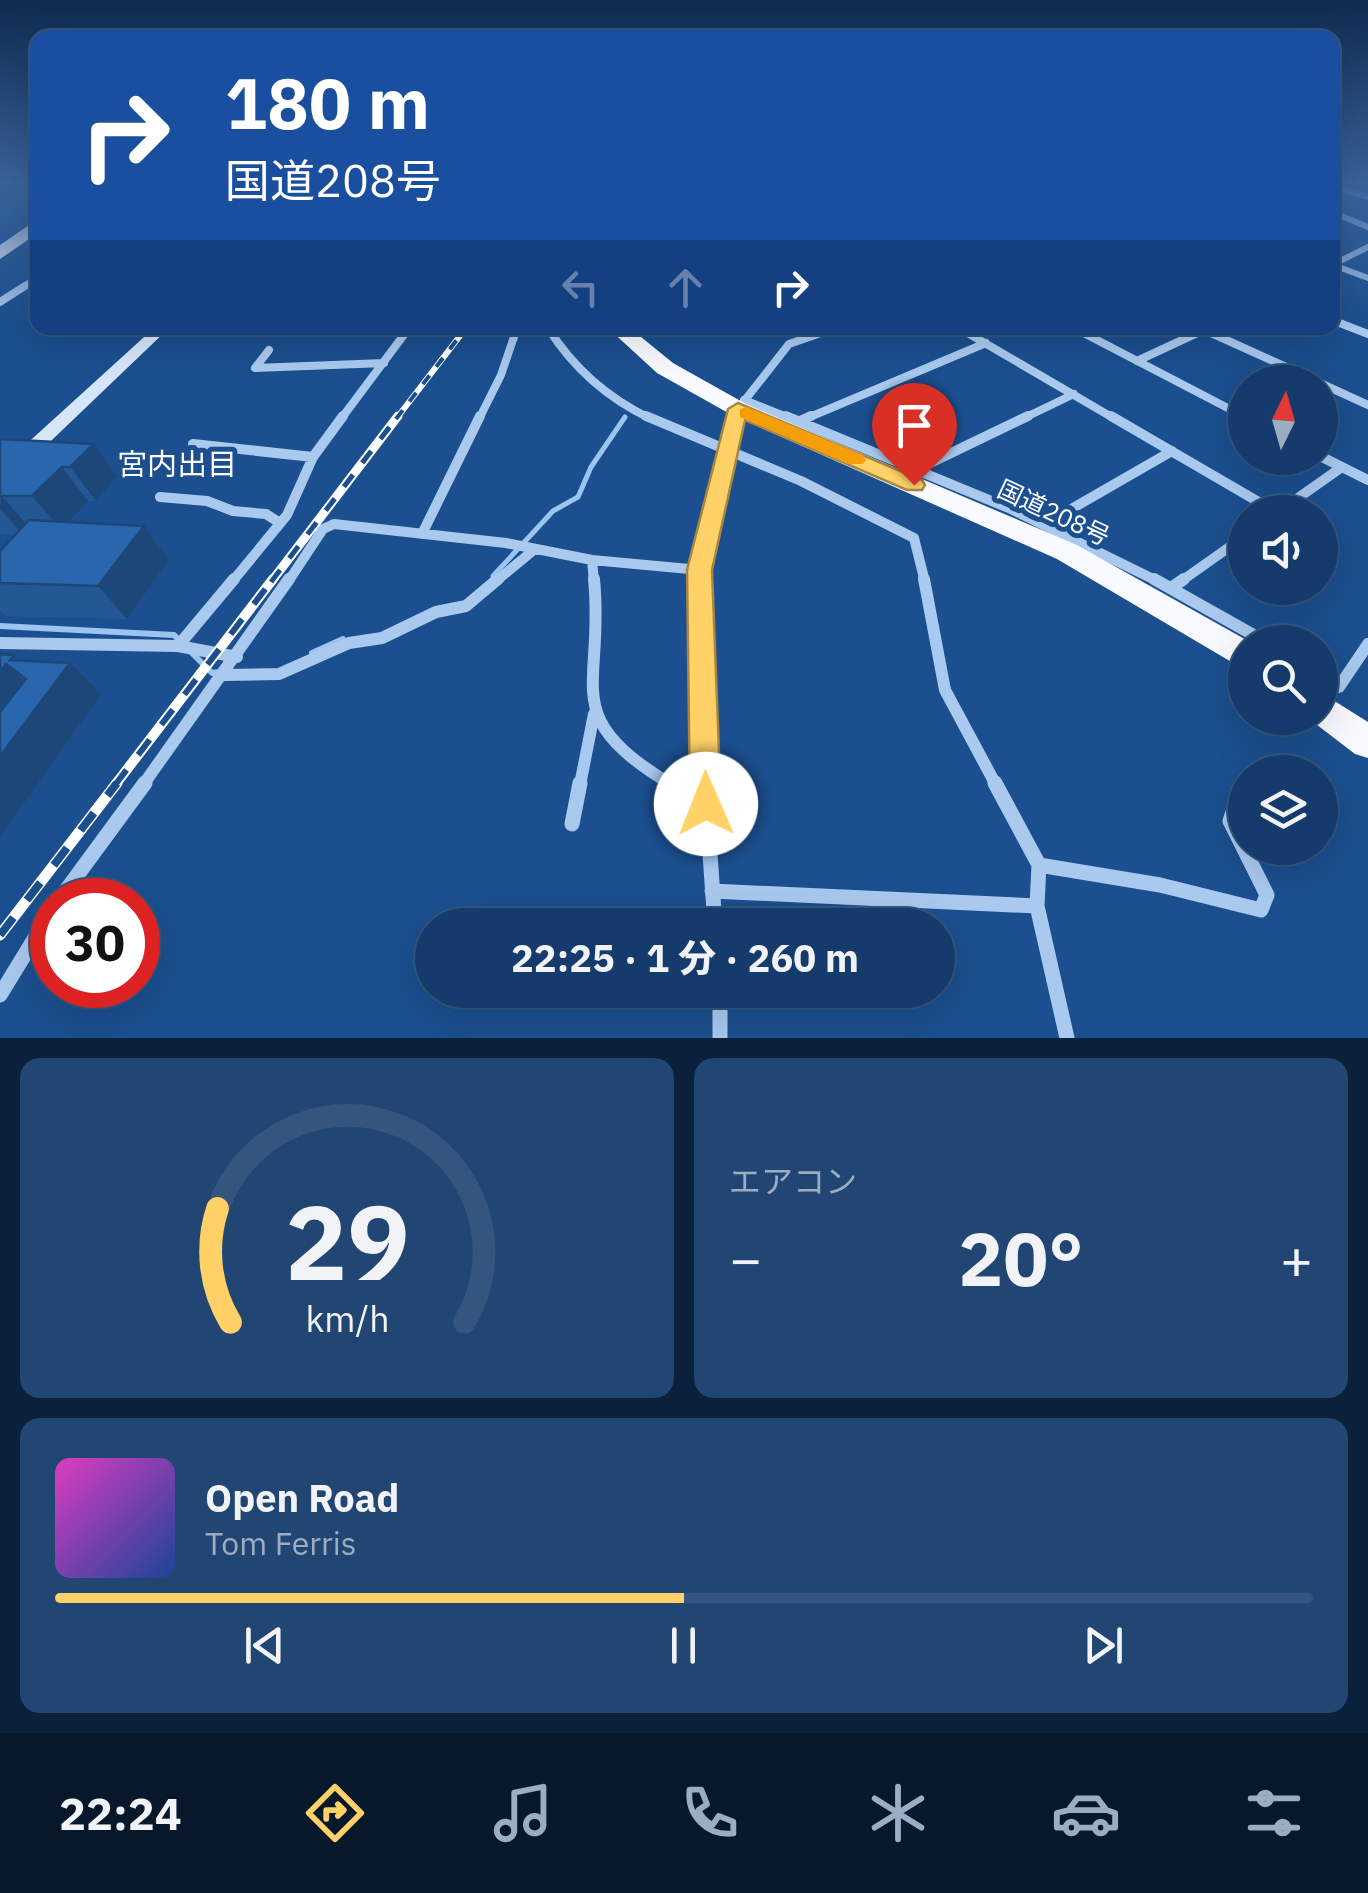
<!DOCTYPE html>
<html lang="ja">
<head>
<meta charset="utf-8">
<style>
  :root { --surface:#143b6b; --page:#214673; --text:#f1f3f6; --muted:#9dadc1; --line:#33557e; --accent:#ffd166 }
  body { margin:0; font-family:"IBM Plex Sans","Noto Sans JP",sans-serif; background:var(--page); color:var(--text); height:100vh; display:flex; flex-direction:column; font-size:38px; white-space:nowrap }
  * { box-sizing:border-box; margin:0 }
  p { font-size:32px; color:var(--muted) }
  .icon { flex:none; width:55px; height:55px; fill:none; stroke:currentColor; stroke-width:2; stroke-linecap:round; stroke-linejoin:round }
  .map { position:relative; height:1038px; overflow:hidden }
  .drawer { display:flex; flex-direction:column; gap:20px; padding:20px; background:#0b203b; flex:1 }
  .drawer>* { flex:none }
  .guide { position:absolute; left:30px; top:30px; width:1310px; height:305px; border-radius:20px; box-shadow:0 10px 40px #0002,0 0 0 2px var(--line); background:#1a4fa0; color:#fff; overflow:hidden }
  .needle { width:65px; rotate:5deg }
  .tools { position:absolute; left:1228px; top:365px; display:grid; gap:20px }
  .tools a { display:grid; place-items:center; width:110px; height:110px; border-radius:50%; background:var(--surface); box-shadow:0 10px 40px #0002,0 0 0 2px var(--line); font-size:50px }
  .speed { position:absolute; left:30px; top:878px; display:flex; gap:20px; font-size:50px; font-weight:700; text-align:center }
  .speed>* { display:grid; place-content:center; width:130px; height:130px; border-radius:50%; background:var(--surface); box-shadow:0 10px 40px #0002,0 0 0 2px var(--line); line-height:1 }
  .speed .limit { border:15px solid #d22; background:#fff; color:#111 }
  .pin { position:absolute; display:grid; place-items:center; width:85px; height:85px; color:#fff; margin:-102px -42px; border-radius:50% 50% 50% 0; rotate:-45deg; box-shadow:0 0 10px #0007 }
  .pin .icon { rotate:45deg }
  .me { position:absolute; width:110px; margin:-55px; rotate:359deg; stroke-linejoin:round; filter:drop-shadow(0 0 8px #0008) }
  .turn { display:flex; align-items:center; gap:35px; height:210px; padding:0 30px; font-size:45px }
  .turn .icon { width:130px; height:130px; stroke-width:2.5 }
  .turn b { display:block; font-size:70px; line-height:85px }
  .lanes { display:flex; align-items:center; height:95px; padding:0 30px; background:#0003; justify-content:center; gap:50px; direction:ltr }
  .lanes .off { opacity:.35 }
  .big { font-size:75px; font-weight:800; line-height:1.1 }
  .drawer .card { flex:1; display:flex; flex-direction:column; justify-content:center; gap:15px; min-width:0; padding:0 35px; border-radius:20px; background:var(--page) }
  .drawer .dial { align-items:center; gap:0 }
  .dial svg { height:260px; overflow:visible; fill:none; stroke:var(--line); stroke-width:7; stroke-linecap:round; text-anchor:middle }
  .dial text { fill:var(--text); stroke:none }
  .song { display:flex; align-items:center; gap:30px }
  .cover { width:120px; height:120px; border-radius:15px; background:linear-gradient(135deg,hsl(310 70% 55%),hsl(220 70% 35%)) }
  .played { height:10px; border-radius:5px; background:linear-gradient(90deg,var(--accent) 50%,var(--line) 50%) }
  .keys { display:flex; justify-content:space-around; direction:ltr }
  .heat { display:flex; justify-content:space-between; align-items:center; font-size:55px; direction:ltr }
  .drawer .tiles { flex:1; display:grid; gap:20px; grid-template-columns:1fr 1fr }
  .card:last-child { grid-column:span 2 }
  .trip { position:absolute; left:415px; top:908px; width:540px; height:100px; border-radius:50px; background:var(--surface); box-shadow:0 10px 40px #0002,0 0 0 2px var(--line); font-weight:800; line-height:100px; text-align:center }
  .tabs { display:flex; height:160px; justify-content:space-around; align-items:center; background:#08182b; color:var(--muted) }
  .tabs .icon { width:70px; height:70px }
  .tabs .selected { color:var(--accent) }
  .tabs b { font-size:45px; color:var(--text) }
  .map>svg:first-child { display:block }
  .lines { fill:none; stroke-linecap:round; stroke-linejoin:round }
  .stream-far1 { stroke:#9cc4f0; stroke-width:5 }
  .stream { stroke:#9cc4f0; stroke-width:6 }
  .minor-far4 { stroke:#a9c9ee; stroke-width:6 }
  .minor-far3 { stroke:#a9c9ee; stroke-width:8 }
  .minor-far2 { stroke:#a9c9ee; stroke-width:10 }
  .minor-far1 { stroke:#a9c9ee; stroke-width:12 }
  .minor { stroke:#a9c9ee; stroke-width:15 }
  .secondary { fill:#d6e6fa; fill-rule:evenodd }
  .trunk { fill:#f8faff; fill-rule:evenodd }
  .rail-far3-casing { stroke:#fff; stroke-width:6 }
  .rail-far2-casing { stroke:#fff; stroke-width:9 }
  .rail-far1-casing { stroke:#fff; stroke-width:10 }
  .rail-casing { stroke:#fff; stroke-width:11 }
  .rail-far3 { stroke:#1b4f8f; stroke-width:4; stroke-dasharray:11; stroke-linecap:butt }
  .rail-far2 { stroke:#1b4f8f; stroke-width:5; stroke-dasharray:15; stroke-linecap:butt }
  .rail-far1 { stroke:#1b4f8f; stroke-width:6; stroke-dasharray:19; stroke-linecap:butt }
  .rail { stroke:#1b4f8f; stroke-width:8; stroke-dasharray:22; stroke-linecap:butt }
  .wall { fill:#245895 }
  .shaded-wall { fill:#1d4779 }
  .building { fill:#2a66ad; stroke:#1d4779; stroke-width:2.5 }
  .route { fill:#ffd166; stroke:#a68842; stroke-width:2.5 }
  .slow { fill:#f59e0b }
  .labels { text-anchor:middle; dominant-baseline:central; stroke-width:10; stroke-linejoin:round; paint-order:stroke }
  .street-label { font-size:25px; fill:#fff; stroke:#1b4f8f }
  .quarter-label { font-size:30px; fill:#fff; stroke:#1b4f8f }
</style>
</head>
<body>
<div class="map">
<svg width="1368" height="1038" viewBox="0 0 1368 1038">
  <rect width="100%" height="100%" fill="#1b4f8f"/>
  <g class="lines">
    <path class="stream-far1" d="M493 576 553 511 578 497 591 467 625 417"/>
    <path class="stream" d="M0 626 174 635 179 640
      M190 651 212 673 220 672
      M312 653 343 639"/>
    <path class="minor-far4" d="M1332 186 1368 197
      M1332 212 1368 227
      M1332 265 1368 247
      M1333 265 1368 278
      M21 288 38 277"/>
    <path class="minor-far3" d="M0 302 25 286
      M1332 320 1368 334
      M548 328C574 369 607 398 651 419
      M959 328 1115 419
      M1074 328 1245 417
      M1200 328 1319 382
      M269 350 255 368 384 363
      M1137 361 1208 328
      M1320 383 1368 405
      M744 400 792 419
      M341 419 409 328
      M479 419 501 375 517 328
      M736 419 738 409 789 344 835 328
      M805 419 986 343
      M1022 419 1074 394"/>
    <path class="minor-far2" d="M646 416 801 481 914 538 925 582
      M786 416 1011 509 1159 582
      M1111 416 1276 512
      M800 421 811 416
      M193 444 313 457
      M1320 456 1368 480
      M920 468 1028 416
      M160 497 207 501 233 511 266 514 280 523
      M1278 512 1342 467
      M1047 523 1172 451
      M422 534 480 416
      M592 560 594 582
      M232 582 287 515 313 457 343 416
      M288 582 323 529 334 524 506 543 592 560 700 570
      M495 582 535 549
      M700 582 736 416
      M1180 582 1245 536"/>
    <path class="minor-far1" d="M594 579C605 690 556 715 672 785
      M700 579 706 785
      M924 579 945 690 996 785
      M1154 579 1266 642
      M1174 586 1184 579
      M0 643 178 646 237 657
      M178 646 234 579
      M223 675 279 674 349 643 382 638 436 612 466 606 498 579
      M1320 675 1339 687 1368 644
      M1275 772 1282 768
      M143 785 289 579
      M580 785 594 714"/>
    <path class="minor" d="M668 783 706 804
      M705 783 715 925
      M995 783 1039 865 1037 906 1067 1038
      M572 824 580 783
      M1039 865 1160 885 1261 910 1267 895 1230 821 1239 794 1245 790
      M712 891 1037 906
      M59 900 145 783
      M720 990V1038
      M0 995 52 910"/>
    <path class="secondary" d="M154 328H169L7 483 0 485V468Z"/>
    <path class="trunk" d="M38 219V233L0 259V245Z
      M608 328H630L673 363 746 404 1077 545 1250 642H1245V670L1057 559 730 414 657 373Z
      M1320 692 1368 722V758L1355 754 1308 718H1320Z"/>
    <g class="rail-far3-casing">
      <path id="rail-far3" d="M396 419 466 328"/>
    </g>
    <g class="rail-far2-casing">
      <path id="rail-far2" d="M271 582 398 416"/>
    </g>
    <g class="rail-far1-casing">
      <path id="rail-far1" d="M115 785 273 579"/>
    </g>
    <g class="rail-casing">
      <path id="rail" d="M0 935 117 783"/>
    </g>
    <use href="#rail-far3" class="rail-far3"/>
    <use href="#rail-far2" class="rail-far2"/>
    <use href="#rail-far1" class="rail-far1"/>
    <use href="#rail" class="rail"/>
  </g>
  <path class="wall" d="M0 439 117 477 96 501H88L68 522 144 526 169 560 127 619 6 616 0 610V551L15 535 1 534 0 533Z"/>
  <path class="shaded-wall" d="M94 444 117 477 96 501 70 467Z
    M62 467 88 501 61 530 32 496Z
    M1 495 30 528 24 536 0 509Z
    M144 526 169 560 127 619 98 586Z
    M70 663 101 694 0 837V756Z
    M6 664 40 695 0 747V672Z"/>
  <path class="building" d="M0 439 94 444 70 467H62L32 496H0Z
    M29 520 144 526 98 586 0 583V551Z
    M0 654 14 655 10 660 70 663 0 756V712L26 679 6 664 0 672Z"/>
  <linearGradient id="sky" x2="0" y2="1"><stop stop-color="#0f2b4f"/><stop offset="0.56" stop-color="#39639b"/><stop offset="1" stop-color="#39639b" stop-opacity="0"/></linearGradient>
  <rect width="1368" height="328" fill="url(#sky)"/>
  <path class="route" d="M738 403 922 480 925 485 922 490H907L745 420 712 570 721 804 717 815 706 819 695 815 690 804 687 570 728 409Z"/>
  <path class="slow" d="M747 407 863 455 866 460 863 464H848L740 417V409Z"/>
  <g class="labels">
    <g class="street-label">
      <text transform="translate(1054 512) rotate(25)">国道208号</text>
    </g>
    <g class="quarter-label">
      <text x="177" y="463">宮内出目</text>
    </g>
  </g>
</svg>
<div class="tools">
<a><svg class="needle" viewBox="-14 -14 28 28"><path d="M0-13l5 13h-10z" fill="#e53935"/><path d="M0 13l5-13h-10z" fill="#9dadc1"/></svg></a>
<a><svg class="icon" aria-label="sound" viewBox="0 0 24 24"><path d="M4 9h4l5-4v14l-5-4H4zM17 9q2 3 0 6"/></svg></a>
<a><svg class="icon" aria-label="search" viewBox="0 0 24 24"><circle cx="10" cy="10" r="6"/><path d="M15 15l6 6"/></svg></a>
<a><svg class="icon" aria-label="layers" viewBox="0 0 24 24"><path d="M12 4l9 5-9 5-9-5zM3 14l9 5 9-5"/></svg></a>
</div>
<div class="speed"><div class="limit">30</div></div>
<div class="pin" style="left:914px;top:485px;background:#d93025"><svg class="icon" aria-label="arrive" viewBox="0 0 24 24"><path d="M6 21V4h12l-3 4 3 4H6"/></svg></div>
<svg class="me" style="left:706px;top:804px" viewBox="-20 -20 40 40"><circle r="19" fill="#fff"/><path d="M0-13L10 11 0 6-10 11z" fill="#ffd166"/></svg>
<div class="trip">22:25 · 1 分 · 260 m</div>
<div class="guide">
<div class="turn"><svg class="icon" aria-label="right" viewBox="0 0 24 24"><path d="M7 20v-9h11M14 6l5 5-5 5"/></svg><div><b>180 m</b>国道208号</div></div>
<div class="lanes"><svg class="icon off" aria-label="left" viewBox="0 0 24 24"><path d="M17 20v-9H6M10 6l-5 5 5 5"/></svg><svg class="icon off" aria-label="ahead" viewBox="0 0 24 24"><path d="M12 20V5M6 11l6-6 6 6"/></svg><svg class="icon" aria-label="right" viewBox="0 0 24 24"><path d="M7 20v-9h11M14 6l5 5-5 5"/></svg></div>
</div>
</div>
<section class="drawer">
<div class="tiles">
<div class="card dial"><svg viewBox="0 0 100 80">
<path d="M14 69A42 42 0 1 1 86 69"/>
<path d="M14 69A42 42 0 0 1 10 34" stroke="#ffd166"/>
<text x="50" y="56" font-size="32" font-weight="700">29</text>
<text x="50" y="72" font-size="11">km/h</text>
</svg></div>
<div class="card"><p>エアコン</p>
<div class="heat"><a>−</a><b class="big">20°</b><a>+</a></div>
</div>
<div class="card">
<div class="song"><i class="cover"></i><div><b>Open Road</b><p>Tom Ferris</p></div></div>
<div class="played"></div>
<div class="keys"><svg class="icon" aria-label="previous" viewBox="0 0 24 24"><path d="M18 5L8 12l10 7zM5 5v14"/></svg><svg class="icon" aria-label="pause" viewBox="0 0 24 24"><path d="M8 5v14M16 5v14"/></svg><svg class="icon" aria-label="next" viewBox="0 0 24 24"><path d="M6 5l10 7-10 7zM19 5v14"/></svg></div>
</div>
</div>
</section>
<nav class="tabs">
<b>22:24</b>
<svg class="icon selected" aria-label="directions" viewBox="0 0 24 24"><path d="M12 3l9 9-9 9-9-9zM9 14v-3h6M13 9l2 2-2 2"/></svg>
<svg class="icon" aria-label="music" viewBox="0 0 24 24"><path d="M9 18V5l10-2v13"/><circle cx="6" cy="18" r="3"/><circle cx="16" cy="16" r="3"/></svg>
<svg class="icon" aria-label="phone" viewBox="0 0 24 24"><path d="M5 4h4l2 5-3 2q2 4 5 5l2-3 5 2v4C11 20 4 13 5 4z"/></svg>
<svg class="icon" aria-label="climate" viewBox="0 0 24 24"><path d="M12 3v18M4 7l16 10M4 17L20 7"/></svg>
<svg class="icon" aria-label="car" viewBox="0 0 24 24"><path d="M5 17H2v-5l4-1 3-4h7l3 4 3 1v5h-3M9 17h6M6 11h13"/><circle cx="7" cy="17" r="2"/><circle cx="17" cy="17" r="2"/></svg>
<svg class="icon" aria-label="filters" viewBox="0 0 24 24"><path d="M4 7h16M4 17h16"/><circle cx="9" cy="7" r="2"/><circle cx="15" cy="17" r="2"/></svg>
</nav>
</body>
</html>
